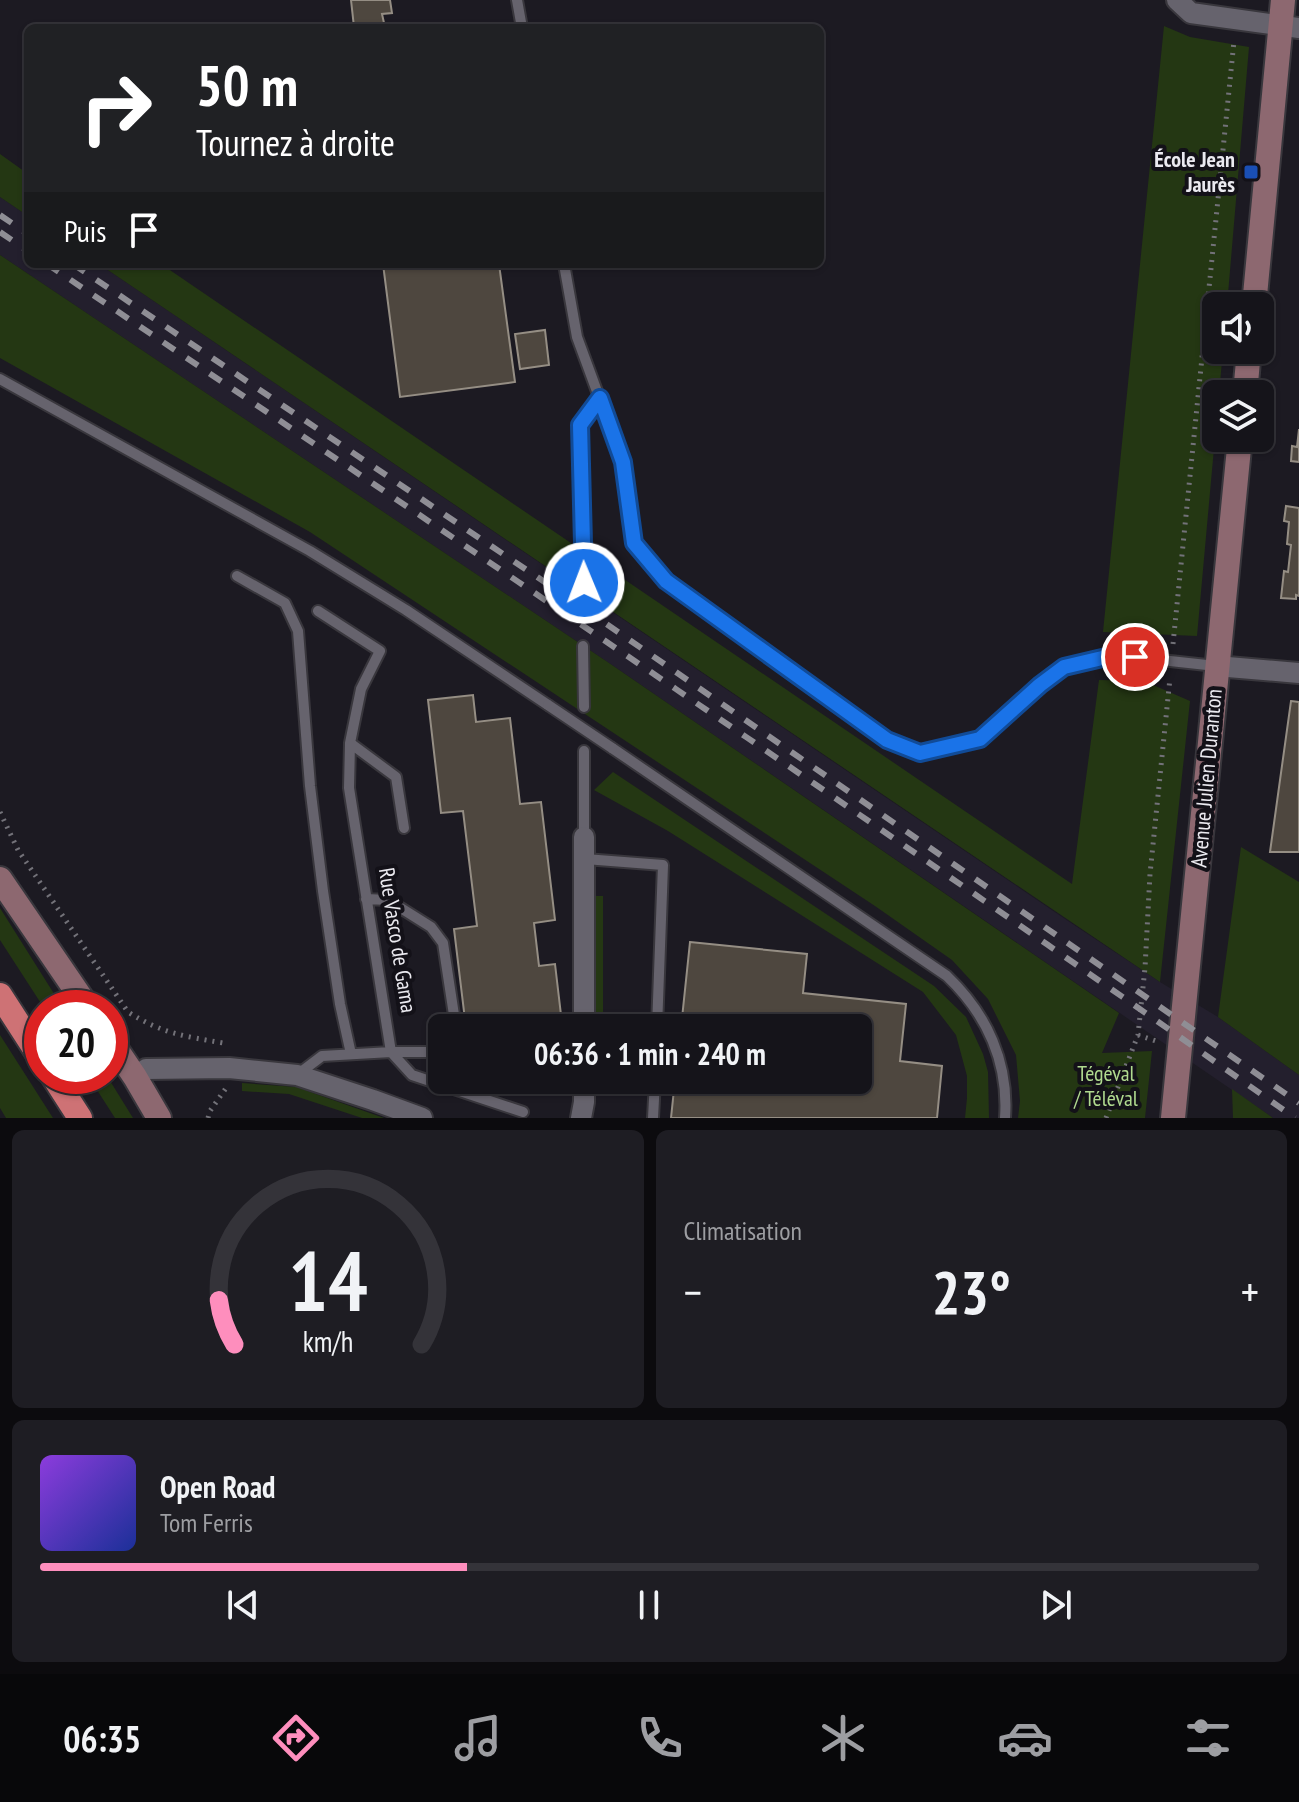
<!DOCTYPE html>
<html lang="fr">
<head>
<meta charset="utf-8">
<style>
  :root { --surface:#15141a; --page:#1e1d23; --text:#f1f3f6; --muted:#9d9ea2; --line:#343339; --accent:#fe8ebd }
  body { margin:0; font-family:"PT Sans Narrow",sans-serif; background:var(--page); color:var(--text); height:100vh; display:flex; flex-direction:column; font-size:30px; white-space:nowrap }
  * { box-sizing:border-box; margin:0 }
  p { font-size:26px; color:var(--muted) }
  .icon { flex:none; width:44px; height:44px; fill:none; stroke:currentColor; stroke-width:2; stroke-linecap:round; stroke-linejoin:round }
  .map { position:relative; height:1118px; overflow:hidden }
  .details { display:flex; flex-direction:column; gap:12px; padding:12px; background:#0c0b0e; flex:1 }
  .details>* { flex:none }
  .banner { position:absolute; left:24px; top:24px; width:800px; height:244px; border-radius:12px; box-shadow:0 2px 6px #0004,0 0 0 2px var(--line); background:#202124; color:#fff; overflow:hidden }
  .fabs { position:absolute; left:1202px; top:292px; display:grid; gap:16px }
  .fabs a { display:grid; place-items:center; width:72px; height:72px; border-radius:12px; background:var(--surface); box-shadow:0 2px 6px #0004,0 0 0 2px var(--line); font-size:40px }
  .speed { position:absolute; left:24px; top:990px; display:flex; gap:16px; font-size:40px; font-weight:700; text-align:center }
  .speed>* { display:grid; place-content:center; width:104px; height:104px; border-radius:50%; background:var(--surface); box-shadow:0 2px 6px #0004,0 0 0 2px var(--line); line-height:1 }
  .speed .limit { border:12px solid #d22; background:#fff; color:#111 }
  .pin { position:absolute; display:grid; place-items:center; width:68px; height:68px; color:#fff; margin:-34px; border:4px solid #fff; border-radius:50%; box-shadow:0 2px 8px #0007 }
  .me { position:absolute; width:88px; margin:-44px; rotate:359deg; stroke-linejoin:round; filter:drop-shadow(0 0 6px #0008) }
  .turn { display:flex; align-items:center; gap:28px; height:168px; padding:0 40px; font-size:36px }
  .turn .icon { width:104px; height:104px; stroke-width:2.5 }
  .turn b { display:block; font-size:56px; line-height:68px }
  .then { display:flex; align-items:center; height:76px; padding:0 40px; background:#0003; gap:16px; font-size:30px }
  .big { font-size:60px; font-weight:800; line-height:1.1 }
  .details .tile { flex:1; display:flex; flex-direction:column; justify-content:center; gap:12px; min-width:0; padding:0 28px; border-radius:12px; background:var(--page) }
  .details .dial { align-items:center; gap:0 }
  .dial svg { height:208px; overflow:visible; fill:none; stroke:var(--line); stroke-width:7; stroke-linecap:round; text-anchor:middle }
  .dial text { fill:var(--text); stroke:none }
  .song { display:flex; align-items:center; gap:24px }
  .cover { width:96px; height:96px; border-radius:12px; background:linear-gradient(135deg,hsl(270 70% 55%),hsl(230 70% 35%)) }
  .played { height:8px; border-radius:4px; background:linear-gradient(90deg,var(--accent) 35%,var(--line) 35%) }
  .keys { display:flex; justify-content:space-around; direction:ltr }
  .heat { display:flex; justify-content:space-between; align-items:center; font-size:44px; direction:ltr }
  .details .tiles { flex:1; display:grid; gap:12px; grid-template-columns:1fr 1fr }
  .tile:last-child { grid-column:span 2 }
  .trip { position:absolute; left:428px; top:1014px; width:444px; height:80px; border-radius:12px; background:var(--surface); box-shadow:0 2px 6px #0004,0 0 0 2px var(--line); font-weight:800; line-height:80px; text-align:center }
  .tabs { display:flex; height:128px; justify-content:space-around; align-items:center; background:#08080a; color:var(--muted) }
  .tabs .icon { width:56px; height:56px }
  .tabs .current { color:var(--accent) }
  .tabs b { font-size:36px; color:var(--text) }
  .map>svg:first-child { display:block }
  .built { fill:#231f2d }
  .green { fill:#243713 }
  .building { fill:#4e473f; stroke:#958e84; stroke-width:2 }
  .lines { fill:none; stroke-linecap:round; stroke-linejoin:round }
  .service-casing { stroke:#39373d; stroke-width:14 }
  .minor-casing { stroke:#39373d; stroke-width:24 }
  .secondary-casing { stroke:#39373d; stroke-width:28 }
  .trunk-casing { stroke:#39373d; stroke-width:28 }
  .path { stroke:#737279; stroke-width:5; stroke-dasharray:2 6; stroke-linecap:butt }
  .service { stroke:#66636d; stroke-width:10 }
  .minor { stroke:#66636d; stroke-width:20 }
  .secondary { stroke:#8d6870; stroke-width:24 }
  .trunk { stroke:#ce7275; stroke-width:24 }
  .rail { stroke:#8f8e95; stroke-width:6; stroke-dasharray:14 14; stroke-linecap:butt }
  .service-bridge-casing { stroke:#39373d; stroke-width:14; stroke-linecap:butt }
  .service-bridge { stroke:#66636d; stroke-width:10 }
  .route-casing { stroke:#114b97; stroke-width:20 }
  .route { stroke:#1a73e8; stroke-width:14 }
  .transit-dot { fill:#1a4fb4; stroke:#131118; stroke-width:3 }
  .labels { text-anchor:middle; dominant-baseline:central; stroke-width:8; stroke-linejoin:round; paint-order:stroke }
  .poi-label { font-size:22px; font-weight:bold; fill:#ebeaf0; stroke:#131118; text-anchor:end }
  .street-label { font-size:22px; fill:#ebeaf0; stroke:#131118 }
  .park-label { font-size:22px; fill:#b0da8f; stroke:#131118 }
</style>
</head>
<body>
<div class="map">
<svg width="1299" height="1118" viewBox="0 0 1299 1118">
  <rect width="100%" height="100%" fill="#1c1a22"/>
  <path class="built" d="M0 197 28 216V264H99L1068 921 1160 982 1218 1017 1299 1075V1118H1273L609 663 0 255Z"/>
  <path class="green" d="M1164 26 1190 37 1249 47 1227 306H1216V350H1223L1219 394H1216V426L1197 636 1103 632Z
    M0 154 28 174V216L0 197Z
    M0 255 609 663 1119 1013 1102 1053 1152 1051 1145 1118H1018L1020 1101 1016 1055 988 999 952 960 875 906 310 532 0 358Z
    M99 264H161L1072 884 1099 680 1144 681 1190 701 1160 982Z
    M613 772 934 986 966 1017 983 1054 988 1072 989 1118H965L967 1098V1076L956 1035 923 992 668 831 594 790Z
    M1241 847 1299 882V1075L1218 1017Z
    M596 896H603V1028H596Z
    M0 908 63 1008H44L0 940Z
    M0 1035 53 1118H6L0 1108Z
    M88 1076H107L133 1118H115Z
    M242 1083 296 1087 384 1118H362L289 1094 242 1091Z
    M1232 1089 1273 1118H1233Z"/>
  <path class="building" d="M351 0H390L392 13 382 14 384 23 354 27Z
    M383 264H499L515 382 400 397Z
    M545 330 549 365 520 369 515 334Z
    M1299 429V462L1291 461 1292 446 1297 447Z
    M1286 506 1299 508V596L1296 595V599L1281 598 1284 571 1288 572 1291 545 1287 544 1289 522 1284 521Z
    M473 695 476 722 510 718 520 804 541 802 555 920 534 923 539 966 555 964 561 1015 545 1017 546 1028H466L454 929 477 926 463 811 441 813 428 700Z
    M1291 701 1299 702V852H1270Z
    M690 942 807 954 803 993 906 1004 900 1061 942 1066 937 1118H671L675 1080H858V1028H681Z"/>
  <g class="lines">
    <g class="service-casing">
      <path id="service" d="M517 0 522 28
        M564 264 577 337 623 462 634 543 666 581 887 740 920 753 980 739 1040 685 1064 667 1115 655 1216 666
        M0 379 310 551 406 610 548 705
        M237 576 285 603 298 631 310 786 323 891 340 1004 351 1054
        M584 583 580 425 600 398
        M583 646 584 707
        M350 743 396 777 404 828
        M612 748 947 976C987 1014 1009 1063 1005 1118
        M584 837V751
        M585 859 663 865 657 1028
        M366 899 388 900 431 927 443 943 456 1028
        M391 1052 412 1075 523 1112
        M391 1052H439L442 1048
        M297 1075 322 1056 391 1052 349 788 350 743 361 689 380 651 318 611
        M653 1118 655 1080"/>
    </g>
    <g class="minor-casing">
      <path id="minor" d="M1177 0 1191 13 1299 28
        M1216 666 1299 673
        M584 837V1028
        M135 1077 146 1069 229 1068 297 1075 373 1100 422 1118
        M581 1118 584 1102V1080"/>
    </g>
    <g class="secondary-casing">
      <path id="secondary" d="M1254 306 1283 0
        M1245 394 1249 350
        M0 879 88 1008
        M110 1040 135 1077 159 1118
        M1173 1118 1240 438"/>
    </g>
    <g class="trunk-casing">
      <path id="trunk" d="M0 995 42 1060
        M53 1076 80 1118"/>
    </g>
    <path class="path" d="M1173 644 1234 41
      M0 812 18 850 128 1012C163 1034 184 1036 223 1043
      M1138 1035 1156 1041
      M208 1118 210 1111 226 1088
      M1106 1118 1138 1035 1145 968 1150 874 1170 678"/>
    <use href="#service" class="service"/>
    <use href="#minor" class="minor"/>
    <use href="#secondary" class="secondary"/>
    <use href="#trunk" class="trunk"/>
    <path class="rail" d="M0 215 28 234
      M0 232 28 251
      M47 264C465 545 883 827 1295 1118
      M73 264 592 614 1299 1103"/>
    <g class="service-bridge-casing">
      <path id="service-bridge" d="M548 705 612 748"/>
    </g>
    <use href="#service-bridge" class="service-bridge"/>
  </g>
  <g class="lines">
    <g class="route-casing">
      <path id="route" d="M584 583 580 425 600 398 623 462 634 543 666 581 887 740 920 753 980 739 1040 685 1064 667 1115 655 1135 657"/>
    </g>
    <use href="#route" class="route"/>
  </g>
  <rect class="transit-dot" x="1243" y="164" width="16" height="16" rx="4"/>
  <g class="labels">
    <g class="poi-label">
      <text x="1235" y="159">École Jean<tspan x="1235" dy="25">Jaurès</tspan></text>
    </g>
    <g class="street-label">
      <text transform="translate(1206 778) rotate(-85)">Avenue Julien Duranton</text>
      <text transform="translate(398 940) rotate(81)">Rue Vasco de Gama</text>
    </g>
    <g class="park-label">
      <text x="1106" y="1073">Tégéval<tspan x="1106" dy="25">/ Téléval</tspan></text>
    </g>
  </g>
</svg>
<div class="fabs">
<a><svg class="icon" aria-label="sound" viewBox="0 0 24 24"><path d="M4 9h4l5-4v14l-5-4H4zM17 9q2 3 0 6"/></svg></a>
<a><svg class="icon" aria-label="layers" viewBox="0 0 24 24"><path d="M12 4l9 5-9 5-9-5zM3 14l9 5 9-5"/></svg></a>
</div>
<div class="speed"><div class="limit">20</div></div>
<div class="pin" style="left:1135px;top:657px;background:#d93025"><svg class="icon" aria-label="arrive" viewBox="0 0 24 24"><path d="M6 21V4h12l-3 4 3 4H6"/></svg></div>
<svg class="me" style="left:584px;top:583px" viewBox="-20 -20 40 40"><circle r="17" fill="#1a73e8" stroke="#fff" stroke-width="3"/><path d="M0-11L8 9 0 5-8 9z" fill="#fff"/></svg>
<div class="trip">06:36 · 1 min · 240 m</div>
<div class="banner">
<div class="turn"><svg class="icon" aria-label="right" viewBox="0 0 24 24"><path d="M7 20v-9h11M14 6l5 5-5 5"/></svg><div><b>50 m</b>Tournez à droite</div></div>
<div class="then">Puis<svg class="icon" aria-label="arrive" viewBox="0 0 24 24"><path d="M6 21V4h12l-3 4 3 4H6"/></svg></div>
</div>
</div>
<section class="details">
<div class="tiles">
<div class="tile dial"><svg viewBox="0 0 100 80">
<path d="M14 69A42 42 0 1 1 86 69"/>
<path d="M14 69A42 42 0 0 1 8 52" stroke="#fe8ebd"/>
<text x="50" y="56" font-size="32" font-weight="700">14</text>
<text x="50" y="72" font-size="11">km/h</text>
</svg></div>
<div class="tile"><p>Climatisation</p>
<div class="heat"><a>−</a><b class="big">23°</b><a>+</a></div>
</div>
<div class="tile">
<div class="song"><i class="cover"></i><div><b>Open Road</b><p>Tom Ferris</p></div></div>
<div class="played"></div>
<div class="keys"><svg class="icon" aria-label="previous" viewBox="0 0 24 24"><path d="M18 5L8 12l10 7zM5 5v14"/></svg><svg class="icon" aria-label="pause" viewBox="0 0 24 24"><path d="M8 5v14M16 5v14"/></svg><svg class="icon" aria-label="next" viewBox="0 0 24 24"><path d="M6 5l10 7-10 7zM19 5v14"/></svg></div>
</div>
</div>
</section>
<nav class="tabs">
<b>06:35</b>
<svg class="icon current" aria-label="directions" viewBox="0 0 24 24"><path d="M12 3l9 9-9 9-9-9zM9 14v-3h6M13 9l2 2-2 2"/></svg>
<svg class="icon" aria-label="music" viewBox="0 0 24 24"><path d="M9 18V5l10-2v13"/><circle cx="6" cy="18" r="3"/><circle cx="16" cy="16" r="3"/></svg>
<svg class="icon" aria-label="phone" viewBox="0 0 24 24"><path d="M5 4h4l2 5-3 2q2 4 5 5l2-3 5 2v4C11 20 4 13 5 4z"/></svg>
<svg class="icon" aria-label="climate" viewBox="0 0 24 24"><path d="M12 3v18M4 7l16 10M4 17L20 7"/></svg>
<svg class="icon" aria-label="car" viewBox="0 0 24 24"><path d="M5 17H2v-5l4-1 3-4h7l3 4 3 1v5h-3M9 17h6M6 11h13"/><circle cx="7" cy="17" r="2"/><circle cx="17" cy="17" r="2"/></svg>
<svg class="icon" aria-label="filters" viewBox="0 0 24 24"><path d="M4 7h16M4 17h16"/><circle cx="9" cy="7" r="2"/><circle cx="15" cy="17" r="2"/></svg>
</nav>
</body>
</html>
